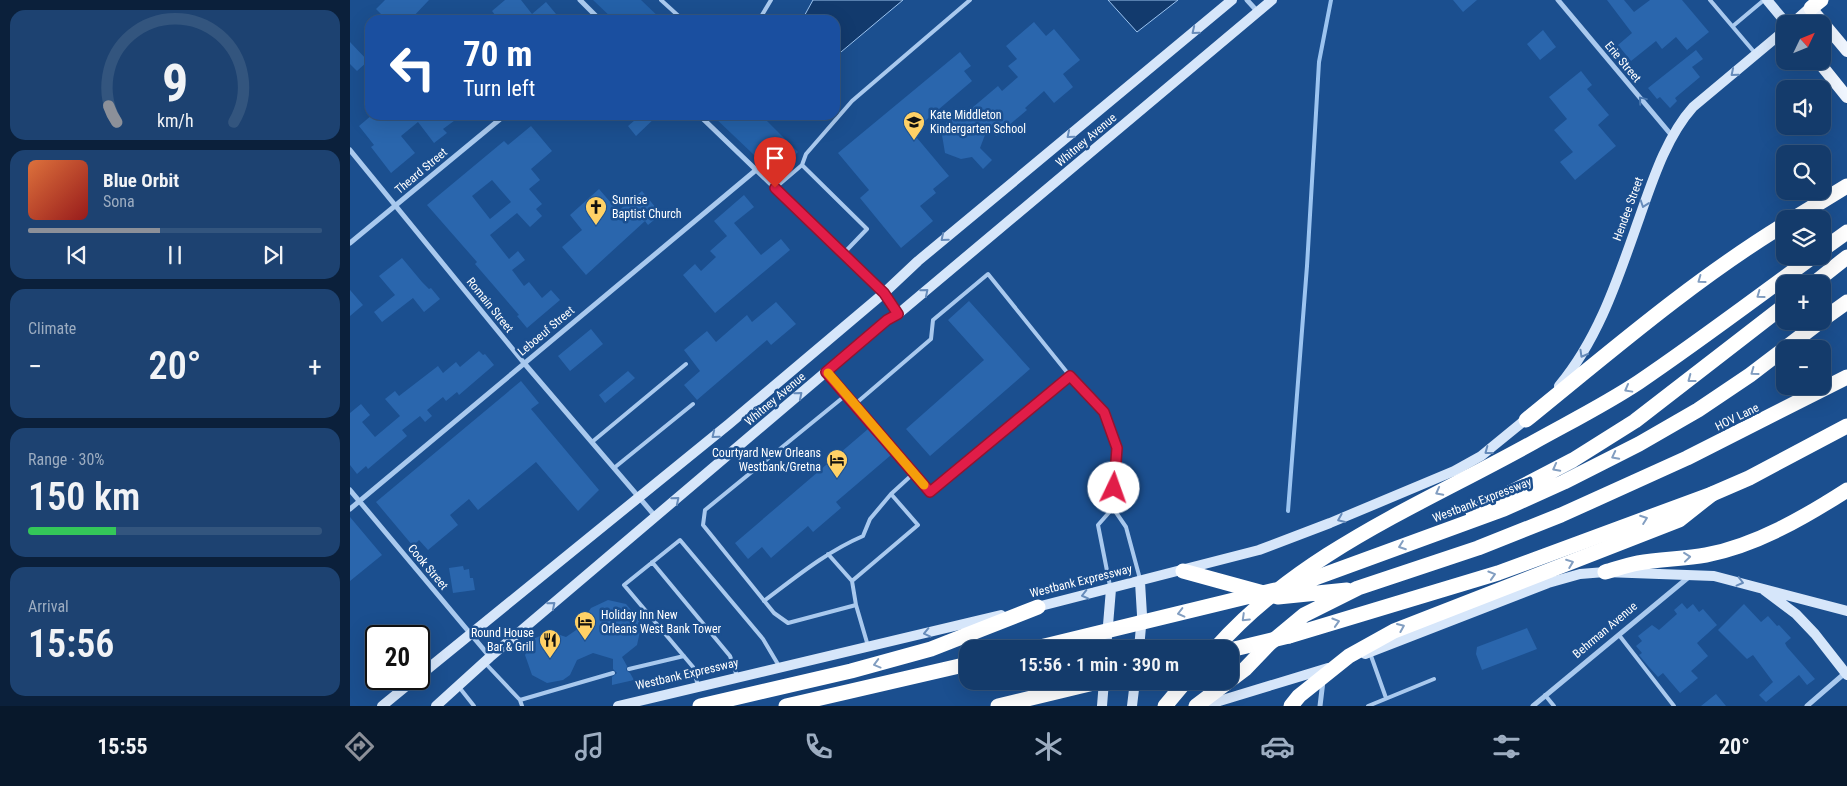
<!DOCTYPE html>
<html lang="en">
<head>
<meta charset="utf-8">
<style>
  :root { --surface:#143b6b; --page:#1d4271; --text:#f1f3f6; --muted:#9dadc1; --line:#33557e; --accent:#8c9099 }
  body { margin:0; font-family:"Roboto Condensed",sans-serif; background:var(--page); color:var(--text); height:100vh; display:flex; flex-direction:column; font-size:19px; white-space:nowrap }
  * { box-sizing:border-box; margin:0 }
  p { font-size:16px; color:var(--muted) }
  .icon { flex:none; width:28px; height:28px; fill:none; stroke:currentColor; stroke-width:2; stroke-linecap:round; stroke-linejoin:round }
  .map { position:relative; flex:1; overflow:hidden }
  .panel { display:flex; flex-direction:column; gap:10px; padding:10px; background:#0b203b; width:350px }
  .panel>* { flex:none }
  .guide { position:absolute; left:15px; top:15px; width:475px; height:105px; border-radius:15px; box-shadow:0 5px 20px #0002,0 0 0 1px var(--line); background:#1a4fa0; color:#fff; overflow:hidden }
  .needle { width:32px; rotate:47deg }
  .fabs { position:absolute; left:1426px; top:15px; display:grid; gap:10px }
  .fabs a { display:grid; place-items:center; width:55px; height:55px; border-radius:10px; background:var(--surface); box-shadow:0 5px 20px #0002,0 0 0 1px var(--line); font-size:25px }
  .speed { position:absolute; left:15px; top:625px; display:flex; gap:10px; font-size:25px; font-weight:700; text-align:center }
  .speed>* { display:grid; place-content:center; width:65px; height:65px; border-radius:50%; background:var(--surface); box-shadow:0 5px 20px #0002,0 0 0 1px var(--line); line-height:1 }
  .speed .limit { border:2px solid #111; border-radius:8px; background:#fff; color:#111 }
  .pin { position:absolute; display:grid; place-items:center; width:42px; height:42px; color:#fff; margin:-51px -21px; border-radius:50% 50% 50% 0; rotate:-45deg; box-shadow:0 0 5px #0007 }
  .pin .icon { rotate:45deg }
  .me { position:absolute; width:55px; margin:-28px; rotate:3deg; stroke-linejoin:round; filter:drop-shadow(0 0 4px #0008) }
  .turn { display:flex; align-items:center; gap:18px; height:105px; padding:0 15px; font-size:22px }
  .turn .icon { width:65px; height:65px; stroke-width:2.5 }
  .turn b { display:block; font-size:35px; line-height:42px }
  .big { font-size:38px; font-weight:600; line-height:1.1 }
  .panel .card { flex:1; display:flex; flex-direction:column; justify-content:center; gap:8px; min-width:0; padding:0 18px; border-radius:15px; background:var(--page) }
  .panel .dial { align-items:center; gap:0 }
  .dial svg { height:130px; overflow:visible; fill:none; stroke:var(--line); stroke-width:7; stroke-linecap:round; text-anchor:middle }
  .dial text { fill:var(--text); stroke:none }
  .song { display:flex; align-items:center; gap:15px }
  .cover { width:60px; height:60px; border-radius:8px; background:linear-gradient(135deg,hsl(20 70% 55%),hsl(0 70% 35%)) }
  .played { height:5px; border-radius:2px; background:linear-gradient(90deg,var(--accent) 45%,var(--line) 45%) }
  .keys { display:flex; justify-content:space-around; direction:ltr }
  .heat { display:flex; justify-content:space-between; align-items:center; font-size:28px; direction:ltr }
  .charge { height:8px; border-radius:4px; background:linear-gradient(90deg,#34c759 30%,var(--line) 0) }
  .trip { position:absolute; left:609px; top:640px; width:280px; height:50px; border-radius:15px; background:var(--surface); box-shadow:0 5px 20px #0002,0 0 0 1px var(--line); font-weight:600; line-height:50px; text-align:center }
  .tabs { display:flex; height:80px; justify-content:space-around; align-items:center; background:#08182b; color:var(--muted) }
  .tabs .icon { width:35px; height:35px }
  .tabs .on { color:var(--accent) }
  .tabs b { font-size:22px; color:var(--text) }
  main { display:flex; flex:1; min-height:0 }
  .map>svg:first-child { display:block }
  .green { fill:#2461a8 }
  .water { fill:#123a6d; stroke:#9cc4f0 }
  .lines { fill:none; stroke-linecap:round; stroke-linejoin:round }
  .stream { stroke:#9cc4f0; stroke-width:4 }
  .building { fill:#2a66ad; fill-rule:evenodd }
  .lane { stroke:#a9c9ee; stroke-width:4 }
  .street { stroke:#a9c9ee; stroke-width:5 }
  .secondary { stroke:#d6e6fa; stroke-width:10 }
  .primary { stroke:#f0f6ff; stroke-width:12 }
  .highway { stroke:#fff; stroke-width:15 }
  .highway-bridge { stroke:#fff; stroke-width:15 }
  .oneway { stroke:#668bba }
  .oneway2 { stroke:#4674ac }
  .oneway3 { stroke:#829ec1 }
  .route-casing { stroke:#92132f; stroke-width:12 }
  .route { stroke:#e11d48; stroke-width:9 }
  .slow { stroke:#f59e0b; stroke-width:9 }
  .labels { text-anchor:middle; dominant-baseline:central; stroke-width:5; stroke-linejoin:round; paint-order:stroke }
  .street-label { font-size:12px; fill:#fff; stroke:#1b4f8f }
  .poi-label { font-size:12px; fill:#fff; stroke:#1b4f8f; text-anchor:start }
</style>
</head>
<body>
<main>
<section class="panel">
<div class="card dial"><svg viewBox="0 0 100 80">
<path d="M14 69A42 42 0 1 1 86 69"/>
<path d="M14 69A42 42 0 0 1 9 59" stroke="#8c9099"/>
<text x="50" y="56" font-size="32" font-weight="700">9</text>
<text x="50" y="72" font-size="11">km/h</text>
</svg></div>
<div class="card">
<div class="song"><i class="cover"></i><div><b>Blue Orbit</b><p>Sona</p></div></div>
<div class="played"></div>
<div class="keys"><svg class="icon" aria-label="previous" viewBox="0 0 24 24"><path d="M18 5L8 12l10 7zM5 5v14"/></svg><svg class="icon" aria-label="pause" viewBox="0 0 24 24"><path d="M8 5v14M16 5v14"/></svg><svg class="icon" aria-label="next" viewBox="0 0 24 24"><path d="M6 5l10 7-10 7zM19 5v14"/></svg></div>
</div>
<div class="card"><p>Climate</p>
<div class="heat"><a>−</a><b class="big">20°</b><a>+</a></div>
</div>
<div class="card"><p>Range · 30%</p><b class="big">150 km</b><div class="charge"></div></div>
<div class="card"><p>Arrival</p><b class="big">15:56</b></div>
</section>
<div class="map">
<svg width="1497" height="706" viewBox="0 0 1497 706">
  <rect width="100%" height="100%" fill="#1b4f8f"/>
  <path class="green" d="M243 0H291L312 20H264Z
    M362 115H411L448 152 425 175Z"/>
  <path class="water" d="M463 0H553L485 57V20H452Z
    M758 0H828L787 32Z"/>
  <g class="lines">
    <path class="stream" d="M938 511 957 266 969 62 981 0"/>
  </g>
  <path class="building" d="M35 0H79L60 20H37L26 9Z
    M155 0H171L182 14 196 2 211 20H149L142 11Z
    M1103 0H1127L1113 12Z
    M1257 0H1274L1284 12 1300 0H1332L1359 32 1337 50 1326 37 1312 49 1306 41 1281 61 1268 45 1282 33Z
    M684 22 696 36 704 29 730 60 713 74 723 87 704 103 694 91 675 108 677 110 646 136 638 127 630 148 642 160 633 169 622 157 611 159 595 153 592 135 597 121 628 115 622 108 648 86 652 91 668 77 658 66 667 59 656 46Z
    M1193 30 1206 47 1190 60 1177 44Z
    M0 42 18 61 7 71 0 64Z
    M1346 50 1353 59 1342 67 1350 77 1325 98 1327 101 1320 108 1310 97 1307 99 1298 88Z
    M610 52 621 66 614 71 622 81 562 132 599 176 583 189 586 193 570 206 583 221 551 248 510 198 519 190 488 153Z
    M1231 71 1242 85 1237 89 1259 115 1248 125 1266 146 1225 180 1210 162 1223 152 1204 130 1217 119 1199 97Z
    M22 115H112L93 129 97 133 84 143 68 122 51 136 65 153 41 173 21 147 24 145 9 126Z
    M291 115H308L286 136 278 126Z
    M181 126 202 151 181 169 190 180 179 189 192 204 186 209 192 216 180 227 167 213 140 235 159 259 168 251 175 260 162 270 174 286 179 282 192 298 201 290 210 300 177 328 167 316 169 315 125 264 127 262 77 205 154 141 158 145ZM142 180 161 202 140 219 122 196Z
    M249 189 268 211 292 191 311 214 298 225 295 221 236 275 212 247 232 230 220 215Z
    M394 195 404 207 384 223 411 255 431 239 440 250 365 313 333 275 345 264 351 271 366 257 360 251 377 236 364 221Z
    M52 258 72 282 79 289 81 288 90 299 74 312 63 298 32 322 24 312 45 295 29 276Z
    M0 290 13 305 0 316Z
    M619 301 680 369 580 456 556 429 634 360 598 320Z
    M426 302 446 324 421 345 417 340 347 400 334 385 350 371 334 350 357 331 366 342 397 315 402 322Z
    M241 329 253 344 220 371 208 356Z
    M129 351 133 355 135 354 144 365 109 395 107 392 96 401 93 397 77 410 82 416 75 422 70 416 52 430 57 436 18 469 16 466 7 474 0 465V413L11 404 20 415 12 422 25 437 50 416 35 399 45 391 49 396 88 366 93 373 106 362 110 367Z
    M278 371 285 378 255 403 249 395Z
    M171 381 189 403 181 409 249 490 228 511 186 462 128 510 119 499 100 515 108 525 78 550 69 540 63 546 26 502Z
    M518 429 541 455 486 502 491 508 463 532 458 526 421 558 412 547 398 559 385 543Z
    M0 517 32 555 0 581Z
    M113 566 114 570 119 569 120 578H123L125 590 103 593 99 568Z
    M258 600 276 604 288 618 291 627 287 645 272 657 277 666 276 670 280 673 284 680 262 685V677L267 673 263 669V659L243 653 227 660 220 675 213 680 197 683 182 675 175 655 185 638 201 632 216 637 232 626 235 617 241 608Z
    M1332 603 1337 609 1343 604 1349 612 1353 609 1367 625 1347 643 1358 656 1341 671 1348 678 1330 693 1313 673 1308 677 1298 666 1289 655 1292 653 1286 646 1292 641 1288 636 1302 625 1309 630 1327 614 1324 610Z
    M1394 604 1411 622 1418 616 1427 626 1429 625 1441 638 1435 643 1437 647 1465 679 1457 685 1449 675 1416 702 1409 695 1423 682 1403 655 1397 659 1368 630Z
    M1177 628 1187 649 1132 670 1126 654 1127 647Z
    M1366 694 1376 706H1351Z"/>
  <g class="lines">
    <path class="lane" d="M311 0 333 20
      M1360 0 1405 53
      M409 20 421 0
      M1383 26 1414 0
      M452 165 456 154 502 101 620 0
      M425 188 452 165 517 229 493 254
      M477 372 580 492 720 376 638 274 583 320 581 339 504 405
      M720 376 753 412 767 448 763 508
      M496 395 355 510 353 525 424 613 438 623 506 605 518 646
      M242 442 336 364
      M264 468 343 404
      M478 554 502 581
      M302 562 380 656 387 676
      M760 586 748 525 763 508 776 527 790 579
      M414 601C446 577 476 552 513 536L520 519 541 494
      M506 605 502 581 568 525 541 494 564 473
      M1269 635 1324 706
      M1020 653 1036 698
      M136 664 170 700
      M279 669 334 656
      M348 686 343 667 274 585 330 540 413 639 429 666
      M109 687 124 706
      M1195 695 1204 706
      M172 706 170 700 263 673
      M1018 706 1084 679"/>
    <path class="street" d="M230 0 250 20
      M897 0 908 12
      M1208 0 1323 137
      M349 115 534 293 548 314
      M0 150 174 363 305 516
      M0 243 155 115
      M0 490 140 657
      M0 509 406 170
      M970 706 973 681
      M1183 706 1340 576
      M1457 706 1495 673"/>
    <path class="secondary" d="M1417 0 1437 24
      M1209 386C1250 337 1269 275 1290 216 1303 179 1317 136 1343 107L1435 30
      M1414 590 1446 614 1465 634 1497 675
      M683 608 909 550 980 523 1104 471 1131 456 1180 416
      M756 649 761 589
      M789 649 792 615 790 582
      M1015 654 1198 583 1230 574 1255 572 1364 576 1497 611
      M69 676 379 424 534 293 568 261 882 0
      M32 706 65 679
      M86 706 140 657 537 320 548 314 922 0
      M268 706 651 615
      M752 706 754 681
      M782 706 785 681
      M853 706 978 668"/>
    <path class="primary" d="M1443 24 1461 8 1497 51
      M1468 61 1497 97"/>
    <path class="highway" d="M1461 8 1471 0
      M1443 219 1497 186
      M1472 250 1497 232
      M1463 284 1497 257
      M1472 320 1497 302
      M1176 420C1260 352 1342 281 1435 224
      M1123 512 1223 460 1285 421 1435 305
      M833 571 928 597 997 590
      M1255 572C1266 569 1277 565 1288 563 1310 559 1334 559 1356 555 1407 545 1455 517 1497 490
      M946 585 1154 509 1214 482 1289 444 1348 410 1400 375 1471 321
      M939 636 1148 573 1362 494 1399 478 1497 426
      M350 706 501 671 581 649 688 607
      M436 706 618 664
      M648 706 752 681
      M815 706 836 681
      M846 706 895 669 919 644 954 615 1008 588 1128 548 1211 515 1337 458 1497 377"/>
    <path class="highway-bridge" d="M682 649 925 590
      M865 649C950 552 1073 504 1184 442 1218 423 1256 404 1289 382 1348 342 1406 298 1464 256
      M880 650 939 636
      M941 706 949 696 999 656 1044 631 1329 520 1362 494"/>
  </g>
  <defs><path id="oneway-chevron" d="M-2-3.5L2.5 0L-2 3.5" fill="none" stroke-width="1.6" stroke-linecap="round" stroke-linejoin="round" transform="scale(1.25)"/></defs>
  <g class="oneway">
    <use href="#oneway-chevron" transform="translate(845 31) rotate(141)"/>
    <use href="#oneway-chevron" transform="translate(1384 73) rotate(140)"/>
    <use href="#oneway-chevron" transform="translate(720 135) rotate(140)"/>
    <use href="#oneway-chevron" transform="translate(1294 204) rotate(109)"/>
    <use href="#oneway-chevron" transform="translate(594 238) rotate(140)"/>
    <use href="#oneway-chevron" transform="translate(575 292) rotate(-40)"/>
    <use href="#oneway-chevron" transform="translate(1233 354) rotate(120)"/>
    <use href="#oneway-chevron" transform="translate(449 395) rotate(-40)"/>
    <use href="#oneway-chevron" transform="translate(365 435) rotate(141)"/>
    <use href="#oneway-chevron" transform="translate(1138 451) rotate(143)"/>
    <use href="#oneway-chevron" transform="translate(326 500) rotate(-40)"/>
    <use href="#oneway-chevron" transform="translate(991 519) rotate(157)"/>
    <use href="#oneway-chevron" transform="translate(1390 582) rotate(14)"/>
    <use href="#oneway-chevron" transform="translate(735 595) rotate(166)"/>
    <use href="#oneway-chevron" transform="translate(202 605) rotate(-40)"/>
    <use href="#oneway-chevron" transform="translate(577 633) rotate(167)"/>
  </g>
  <use class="oneway2" href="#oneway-chevron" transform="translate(1292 100) rotate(-130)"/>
  <g class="oneway3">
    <use href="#oneway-chevron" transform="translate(1351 280) rotate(144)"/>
    <use href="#oneway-chevron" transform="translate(1410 295) rotate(144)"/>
    <use href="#oneway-chevron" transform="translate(1404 372) rotate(144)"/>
    <use href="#oneway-chevron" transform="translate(1341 379) rotate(143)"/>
    <use href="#oneway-chevron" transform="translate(1278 389) rotate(151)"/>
    <use href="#oneway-chevron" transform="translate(1265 456) rotate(153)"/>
    <use href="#oneway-chevron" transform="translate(1206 468) rotate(152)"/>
    <use href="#oneway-chevron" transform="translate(1089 492) rotate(152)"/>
    <use href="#oneway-chevron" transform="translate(1294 519) rotate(-20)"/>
    <use href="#oneway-chevron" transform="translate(1052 546) rotate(160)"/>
    <use href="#oneway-chevron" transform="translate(1337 557) rotate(-6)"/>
    <use href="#oneway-chevron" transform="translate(1220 563) rotate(-21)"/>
    <use href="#oneway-chevron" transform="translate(1142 575) rotate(-17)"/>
    <use href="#oneway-chevron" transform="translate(831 613) rotate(166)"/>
    <use href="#oneway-chevron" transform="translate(895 618) rotate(136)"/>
    <use href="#oneway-chevron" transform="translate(986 622) rotate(-17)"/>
    <use href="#oneway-chevron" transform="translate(1051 627) rotate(-23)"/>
    <use href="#oneway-chevron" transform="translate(527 664) rotate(165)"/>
  </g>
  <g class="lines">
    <g class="route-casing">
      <path id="route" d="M425 188 534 293 548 314 537 320 476 372 580 492 720 376 754 412 767 448 764 488"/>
    </g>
    <use href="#route" class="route"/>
    <path class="slow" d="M478 373 574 485"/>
  </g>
  <defs>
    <g id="school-pin" transform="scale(1.125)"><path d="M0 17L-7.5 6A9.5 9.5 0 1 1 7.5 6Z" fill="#ffd166" stroke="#1b4f8f"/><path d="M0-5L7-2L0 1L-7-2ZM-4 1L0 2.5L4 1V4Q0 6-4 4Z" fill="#111"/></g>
    <g id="church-pin" transform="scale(1.125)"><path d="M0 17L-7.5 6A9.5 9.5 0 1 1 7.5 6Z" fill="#ffd166" stroke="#1b4f8f"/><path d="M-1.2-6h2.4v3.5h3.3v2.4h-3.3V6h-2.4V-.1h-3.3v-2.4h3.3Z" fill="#111"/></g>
    <g id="hotel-pin" transform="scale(1.125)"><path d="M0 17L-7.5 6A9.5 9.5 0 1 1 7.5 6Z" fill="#ffd166" stroke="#1b4f8f"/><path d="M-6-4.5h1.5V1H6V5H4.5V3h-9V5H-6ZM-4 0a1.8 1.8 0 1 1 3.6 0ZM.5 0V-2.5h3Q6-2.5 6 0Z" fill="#111"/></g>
    <g id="restaurant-pin" transform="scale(1.125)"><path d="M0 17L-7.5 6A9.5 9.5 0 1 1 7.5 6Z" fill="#ffd166" stroke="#1b4f8f"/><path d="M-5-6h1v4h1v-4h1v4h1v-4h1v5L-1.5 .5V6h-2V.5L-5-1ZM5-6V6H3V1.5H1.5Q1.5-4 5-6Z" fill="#111"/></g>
  </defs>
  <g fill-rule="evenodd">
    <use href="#school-pin" x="564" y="122"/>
    <use href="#church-pin" x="246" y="207"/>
    <use href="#hotel-pin" x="487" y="460"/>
    <use href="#hotel-pin" x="235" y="622"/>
    <use href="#restaurant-pin" x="200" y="640"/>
  </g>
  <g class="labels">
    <g class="street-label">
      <text transform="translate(1273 62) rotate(50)">Erie Street</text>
      <text transform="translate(736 140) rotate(-40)">Whitney Avenue</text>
      <text transform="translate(71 171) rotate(-40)">Theard Street</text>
      <text transform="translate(1278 209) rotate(-70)">Hendee Street</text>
      <text transform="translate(140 305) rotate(51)">Romain Street</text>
      <text transform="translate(196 331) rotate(-40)">Leboeuf Street</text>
      <text transform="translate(425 399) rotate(-40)">Whitney Avenue</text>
      <text transform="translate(1387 417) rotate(-26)">HOV Lane</text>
      <text transform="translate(1132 500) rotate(-21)">Westbank Expressway</text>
      <text transform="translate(78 567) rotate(50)">Cook Street</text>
      <text transform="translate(731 581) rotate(-14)">Westbank Expressway</text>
      <text transform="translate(1255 630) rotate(-40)">Behrman Avenue</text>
      <text transform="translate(337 674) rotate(-13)">Westbank Expressway</text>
    </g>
    <g class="poi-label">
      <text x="580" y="115">Kate Middleton<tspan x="580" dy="14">Kindergarten School</tspan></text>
      <text x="262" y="200">Sunrise<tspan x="262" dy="14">Baptist Church</tspan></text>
      <text x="471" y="453" text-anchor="end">Courtyard New Orleans<tspan x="471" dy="14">Westbank/Gretna</tspan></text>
      <text x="251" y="615">Holiday Inn New<tspan x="251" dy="14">Orleans West Bank Tower</tspan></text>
      <text x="184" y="633" text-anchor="end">Round House<tspan x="184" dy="14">Bar &amp; Grill</tspan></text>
    </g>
  </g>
</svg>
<div class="fabs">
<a><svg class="needle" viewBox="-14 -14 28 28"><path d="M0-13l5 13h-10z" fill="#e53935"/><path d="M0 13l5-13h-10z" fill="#9dadc1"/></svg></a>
<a><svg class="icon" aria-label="sound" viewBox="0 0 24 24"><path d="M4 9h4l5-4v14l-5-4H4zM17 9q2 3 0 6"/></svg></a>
<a><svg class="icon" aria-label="search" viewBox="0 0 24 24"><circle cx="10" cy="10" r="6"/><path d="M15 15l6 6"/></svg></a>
<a><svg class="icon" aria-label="layers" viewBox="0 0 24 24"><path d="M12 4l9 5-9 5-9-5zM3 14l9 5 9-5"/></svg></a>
<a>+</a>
<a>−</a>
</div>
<div class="speed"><div class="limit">20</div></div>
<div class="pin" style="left:425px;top:188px;background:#d93025"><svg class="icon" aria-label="arrive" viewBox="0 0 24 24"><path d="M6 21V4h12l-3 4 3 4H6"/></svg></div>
<svg class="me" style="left:764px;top:488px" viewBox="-20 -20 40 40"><circle r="19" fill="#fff"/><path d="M0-13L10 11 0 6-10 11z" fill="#e11d48"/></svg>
<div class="trip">15:56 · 1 min · 390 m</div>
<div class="guide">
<div class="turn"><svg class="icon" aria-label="left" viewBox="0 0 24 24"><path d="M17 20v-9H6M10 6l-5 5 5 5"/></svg><div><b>70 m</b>Turn left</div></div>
</div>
</div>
</main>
<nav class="tabs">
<b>15:55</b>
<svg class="icon on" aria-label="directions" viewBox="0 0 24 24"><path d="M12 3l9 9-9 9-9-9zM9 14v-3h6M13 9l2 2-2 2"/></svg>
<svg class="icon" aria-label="music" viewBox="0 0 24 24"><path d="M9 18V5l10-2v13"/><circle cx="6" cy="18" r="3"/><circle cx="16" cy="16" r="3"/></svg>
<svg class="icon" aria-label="phone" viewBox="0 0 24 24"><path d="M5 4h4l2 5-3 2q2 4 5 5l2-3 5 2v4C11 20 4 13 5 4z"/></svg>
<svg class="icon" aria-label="climate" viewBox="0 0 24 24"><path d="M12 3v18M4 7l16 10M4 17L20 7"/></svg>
<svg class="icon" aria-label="car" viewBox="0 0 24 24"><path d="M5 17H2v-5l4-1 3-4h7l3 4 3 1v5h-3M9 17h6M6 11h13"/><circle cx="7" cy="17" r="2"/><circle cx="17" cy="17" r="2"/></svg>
<svg class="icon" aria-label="filters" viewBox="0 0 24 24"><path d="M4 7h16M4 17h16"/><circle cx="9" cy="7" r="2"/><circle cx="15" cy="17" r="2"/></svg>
<b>20°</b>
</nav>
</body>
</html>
